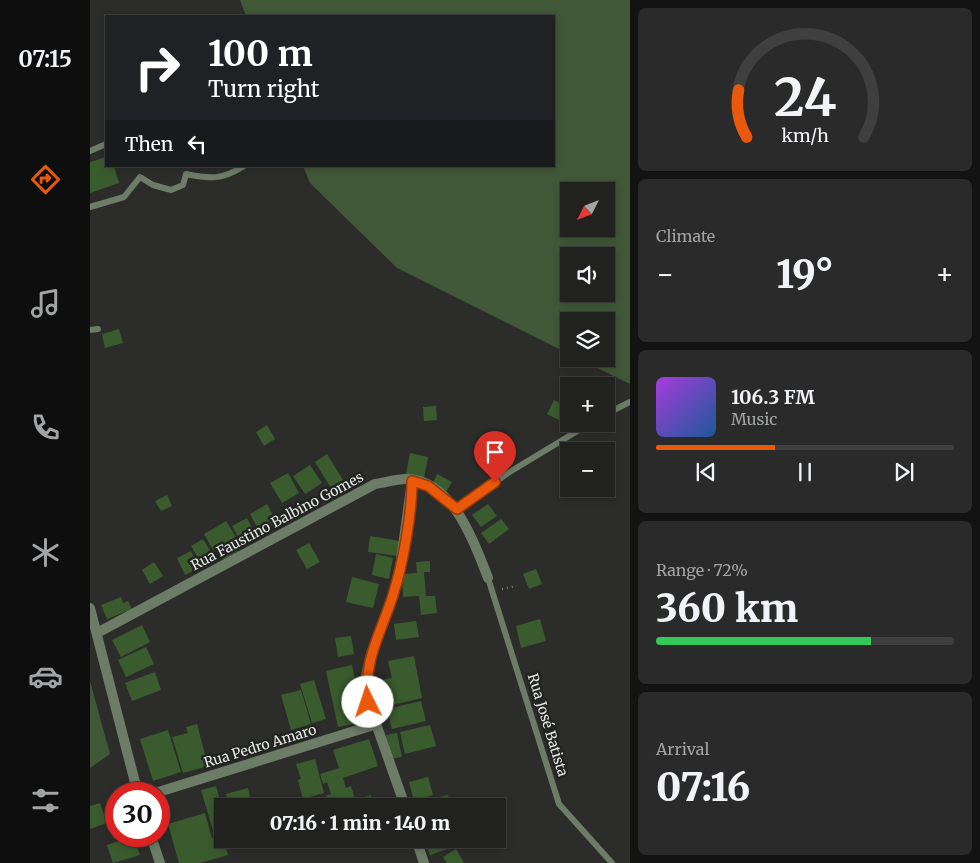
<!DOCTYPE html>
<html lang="en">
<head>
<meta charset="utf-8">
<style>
  :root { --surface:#212220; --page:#292a29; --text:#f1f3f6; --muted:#a2a4a5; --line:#3e3f3e; --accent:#ea580c }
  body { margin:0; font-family:Merriweather,serif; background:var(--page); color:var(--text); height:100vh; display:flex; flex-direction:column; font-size:19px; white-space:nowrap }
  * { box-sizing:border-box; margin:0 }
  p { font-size:16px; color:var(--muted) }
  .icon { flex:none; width:28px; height:28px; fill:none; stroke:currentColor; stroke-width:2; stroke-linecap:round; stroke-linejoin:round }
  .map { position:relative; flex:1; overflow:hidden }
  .sheet { display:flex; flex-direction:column; gap:8px; padding:8px; background:#121312; width:350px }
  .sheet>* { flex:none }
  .guide { position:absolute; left:15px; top:15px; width:450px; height:152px; border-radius:0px; box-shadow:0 2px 8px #0003,0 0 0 1px var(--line); background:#202124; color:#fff; overflow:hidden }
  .needle { width:32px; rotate:228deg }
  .controls { position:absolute; left:470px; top:182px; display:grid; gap:10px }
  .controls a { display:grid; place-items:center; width:55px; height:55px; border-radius:0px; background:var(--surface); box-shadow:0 2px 8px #0003,0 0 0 1px var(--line); font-size:25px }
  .speed { position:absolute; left:15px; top:782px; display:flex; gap:10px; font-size:25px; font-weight:700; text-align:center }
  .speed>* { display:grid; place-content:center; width:65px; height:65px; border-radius:50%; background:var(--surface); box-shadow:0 2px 8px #0003,0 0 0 1px var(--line); line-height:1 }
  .speed .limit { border:8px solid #d22; background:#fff; color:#111 }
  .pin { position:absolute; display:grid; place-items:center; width:42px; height:42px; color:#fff; margin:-51px -21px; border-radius:50% 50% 50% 0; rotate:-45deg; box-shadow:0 0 5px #0007 }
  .pin .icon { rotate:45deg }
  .me { position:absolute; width:55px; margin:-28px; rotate:356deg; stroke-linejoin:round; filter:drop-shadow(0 0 4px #0008) }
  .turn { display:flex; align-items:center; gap:18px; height:105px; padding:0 20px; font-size:22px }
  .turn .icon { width:65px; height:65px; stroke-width:2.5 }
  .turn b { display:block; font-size:35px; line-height:42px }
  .then { display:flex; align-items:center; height:48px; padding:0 20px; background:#0003; gap:10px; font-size:19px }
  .big { font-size:38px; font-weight:800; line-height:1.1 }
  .sheet .tile { flex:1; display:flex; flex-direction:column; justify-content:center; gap:8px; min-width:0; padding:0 18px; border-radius:8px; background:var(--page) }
  .sheet .dial { align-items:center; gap:0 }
  .dial svg { height:130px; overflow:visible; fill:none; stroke:var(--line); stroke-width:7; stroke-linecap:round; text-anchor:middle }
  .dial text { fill:var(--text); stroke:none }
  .song { display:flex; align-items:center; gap:15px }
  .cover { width:60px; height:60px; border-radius:8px; background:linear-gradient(135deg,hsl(280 70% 55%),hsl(210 70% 35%)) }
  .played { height:5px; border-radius:2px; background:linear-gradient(90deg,var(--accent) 40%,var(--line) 40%) }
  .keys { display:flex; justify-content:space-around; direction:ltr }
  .heat { display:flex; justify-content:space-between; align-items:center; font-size:28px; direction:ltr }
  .charge { height:8px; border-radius:4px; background:linear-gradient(90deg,#34c759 72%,var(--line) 0) }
  .trip { position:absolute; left:124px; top:798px; width:292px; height:50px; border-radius:0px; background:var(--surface); box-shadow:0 2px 8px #0003,0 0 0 1px var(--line); font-weight:800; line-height:50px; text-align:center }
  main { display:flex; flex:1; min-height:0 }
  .menu { display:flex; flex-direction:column; width:90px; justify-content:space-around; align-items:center; background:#0d0e0d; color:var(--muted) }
  .menu .icon { width:35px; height:35px }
  .menu .selected { color:var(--accent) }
  .menu b { font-size:22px; color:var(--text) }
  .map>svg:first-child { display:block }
  .green { fill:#405738; fill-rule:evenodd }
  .building { fill:#3a5b2e }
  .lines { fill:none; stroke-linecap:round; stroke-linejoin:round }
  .path { stroke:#757674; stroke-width:2.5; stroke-dasharray:1 4; stroke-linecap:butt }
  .lane { stroke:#6c7c67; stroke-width:6 }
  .street { stroke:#6c7c67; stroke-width:10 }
  .route-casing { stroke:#983908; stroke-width:12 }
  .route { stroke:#ea580c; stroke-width:9 }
  .labels { text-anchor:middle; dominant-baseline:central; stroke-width:5; stroke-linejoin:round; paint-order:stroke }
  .street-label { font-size:14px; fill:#e6e8e6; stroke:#222421 }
</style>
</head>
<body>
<main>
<nav class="menu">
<b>07:15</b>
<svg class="icon selected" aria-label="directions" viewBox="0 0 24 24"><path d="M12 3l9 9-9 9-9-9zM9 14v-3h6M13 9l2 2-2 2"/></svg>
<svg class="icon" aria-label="music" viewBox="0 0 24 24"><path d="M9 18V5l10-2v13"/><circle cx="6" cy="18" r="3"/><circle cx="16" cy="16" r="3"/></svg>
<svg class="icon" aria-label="phone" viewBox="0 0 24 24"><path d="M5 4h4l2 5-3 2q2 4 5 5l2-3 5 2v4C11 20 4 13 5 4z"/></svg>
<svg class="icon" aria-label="climate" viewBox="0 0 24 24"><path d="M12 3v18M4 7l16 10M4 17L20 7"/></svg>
<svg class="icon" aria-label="car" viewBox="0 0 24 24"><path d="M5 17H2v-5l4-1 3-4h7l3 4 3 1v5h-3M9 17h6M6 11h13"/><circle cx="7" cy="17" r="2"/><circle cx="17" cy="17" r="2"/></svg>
<svg class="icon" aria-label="filters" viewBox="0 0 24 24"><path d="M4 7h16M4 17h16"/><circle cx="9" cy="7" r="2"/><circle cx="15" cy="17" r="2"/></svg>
</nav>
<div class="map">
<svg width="540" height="863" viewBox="0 0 540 863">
  <rect width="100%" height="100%" fill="#2c2d2b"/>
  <path class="green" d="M150 0H540V384L489 359H516V321H479V354L307 268 220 183 213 166H464V16H156ZM479 191H516V229H479ZM479 256H516V294H479Z
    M0 681 20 754 0 768Z"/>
  <path class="building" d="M16 157V166H24L29 183 0 193V162Z
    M29 329 33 343 15 348 12 334Z
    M464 400 479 407V425L457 414Z
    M346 406 347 420 334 421 333 407Z
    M177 425 185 439 174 446 166 432Z
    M320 453 338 457 334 478 316 474Z
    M237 454 253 480 241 488 225 462Z
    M220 465 232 483 215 494 203 476Z
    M198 473 209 493 192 503 180 483Z
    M347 474 362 482 356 492 342 485Z
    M77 495 82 506 71 511 65 501Z
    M177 504 187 523 170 533 160 514Z
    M398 504 407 516 391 527 382 515Z
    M157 518 165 534 150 541 142 526Z
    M411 519 419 529 399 544 391 533Z
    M136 521 146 537 123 550 114 534Z
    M280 536 310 541 308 556 278 552Z
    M113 539 122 554 110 561 101 546Z
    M143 541 148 551 133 560 127 550Z
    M219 543 230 562 217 569 206 550Z
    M101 551 109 568 95 575 87 558Z
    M286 554 303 558 299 579 282 575Z
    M340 561V572H334L336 596H345L347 613 331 615 329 596 313 597 312 574 327 573 326 562Z
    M64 562 73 576 60 584 52 570Z
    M446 569 452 584 439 589 433 574Z
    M262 577 289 584 283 608 256 602Z
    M31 597 33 603 38 601 42 609 17 619 11 605Z
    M450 619 456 641 431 648 426 626Z
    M326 621 329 637 306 640 304 624Z
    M52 625 60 642 31 657 22 640Z
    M261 636 264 654 248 657 245 638Z
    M56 647 64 664 36 677 28 660Z
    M324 656 332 698 293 707 287 681 302 678 298 661Z
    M262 665 274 722 248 727 236 671Z
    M65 672 71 690 42 701 35 683Z
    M224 680 236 719 222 723 210 684Z
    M211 690 221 724 201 730 191 695Z
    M331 701 336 721 302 729 297 709Z
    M107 724 118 766 93 773 82 737 98 733 96 727Z
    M340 725 346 746 315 754 310 732Z
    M78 730 91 772 63 781 50 739Z
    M307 733 312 757 301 759 296 735Z
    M279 739 288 766 253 778 256 788 261 786 265 799 240 806 236 796 241 794 237 782 233 784 230 774 249 768 243 750Z
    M225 759 234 793 213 799 208 780 211 779 206 764Z
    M338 777 343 795 324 801 319 782Z
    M126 786 132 808V835L138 855 110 863H89L78 824 115 813 122 838 125 837 111 790Z
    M158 788 162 806H139L136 794Z
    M281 795 285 806H257L256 803Z
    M358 795 361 806H333L331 802Z
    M10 803 17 823 0 829V806Z
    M43 836 50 855 23 863 17 845Z
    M334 839H367L369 845 340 855Z
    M366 849 374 863H357L353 857Z"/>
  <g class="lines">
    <path class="path" d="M412 589 427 586"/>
    <path class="lane" d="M0 151 16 144
      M0 207 34 197 50 177 63 185 81 190 93 185 96 174C120 179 132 180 154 166
      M0 330 8 329
      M516 414 540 402
      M367 509 418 473 499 424
      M398 578 469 804 522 863"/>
    <path class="street" d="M0 608 48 794
      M7 633 285 484C295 483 305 479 316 479 362 479 385 543 398 578
      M62 794 287 724
      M315 806 278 701 275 680 282 651 304 594 310 568 322 481
      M61 836 70 863
      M326 839 334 863"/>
  </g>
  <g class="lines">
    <g class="route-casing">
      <path id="route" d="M278 702C273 659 291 634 303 595 313 564 322 513 322 481L338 486 367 509 405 482"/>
    </g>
    <use href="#route" class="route"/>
  </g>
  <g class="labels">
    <g class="street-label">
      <text transform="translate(187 521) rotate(-28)">Rua Faustino Balbino Gomes</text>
      <text transform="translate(458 725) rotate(73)">Rua José Batista</text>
      <text transform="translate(170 746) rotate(-17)">Rua Pedro Amaro</text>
    </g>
  </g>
</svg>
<div class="controls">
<a><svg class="needle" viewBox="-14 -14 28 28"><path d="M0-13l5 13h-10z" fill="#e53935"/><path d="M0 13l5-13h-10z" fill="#a2a4a5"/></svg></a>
<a><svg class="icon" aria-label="sound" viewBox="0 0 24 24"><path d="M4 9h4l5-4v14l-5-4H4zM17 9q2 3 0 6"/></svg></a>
<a><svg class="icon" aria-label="layers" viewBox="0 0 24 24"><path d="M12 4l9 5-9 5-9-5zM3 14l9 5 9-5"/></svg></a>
<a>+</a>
<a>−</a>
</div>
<div class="speed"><div class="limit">30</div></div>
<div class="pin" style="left:405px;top:482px;background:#d93025"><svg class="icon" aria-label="arrive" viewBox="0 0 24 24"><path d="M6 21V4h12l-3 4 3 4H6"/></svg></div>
<svg class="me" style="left:278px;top:702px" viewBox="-20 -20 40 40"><circle r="19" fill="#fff"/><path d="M0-13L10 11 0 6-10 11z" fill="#ea580c"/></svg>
<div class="trip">07:16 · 1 min · 140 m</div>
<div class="guide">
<div class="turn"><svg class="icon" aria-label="right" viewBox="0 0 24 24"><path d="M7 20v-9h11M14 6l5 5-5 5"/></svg><div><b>100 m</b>Turn right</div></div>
<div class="then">Then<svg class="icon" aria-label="left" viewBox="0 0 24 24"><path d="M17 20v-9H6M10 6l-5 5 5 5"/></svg></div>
</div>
</div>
<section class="sheet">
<div class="tile dial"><svg viewBox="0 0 100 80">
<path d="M14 69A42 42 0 1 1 86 69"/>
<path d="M14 69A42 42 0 0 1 9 40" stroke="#ea580c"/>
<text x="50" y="56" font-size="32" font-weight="700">24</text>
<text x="50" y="72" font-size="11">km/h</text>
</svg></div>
<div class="tile"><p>Climate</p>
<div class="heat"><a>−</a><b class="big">19°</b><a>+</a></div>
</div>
<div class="tile">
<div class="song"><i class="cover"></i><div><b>106.3 FM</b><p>Music</p></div></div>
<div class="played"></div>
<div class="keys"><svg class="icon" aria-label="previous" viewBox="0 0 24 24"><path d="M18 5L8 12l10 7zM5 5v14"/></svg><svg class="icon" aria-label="pause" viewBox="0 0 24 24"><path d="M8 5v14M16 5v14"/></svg><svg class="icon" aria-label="next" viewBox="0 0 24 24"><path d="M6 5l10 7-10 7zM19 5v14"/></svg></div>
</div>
<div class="tile"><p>Range · 72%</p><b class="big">360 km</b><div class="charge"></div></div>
<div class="tile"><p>Arrival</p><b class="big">07:16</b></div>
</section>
</main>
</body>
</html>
